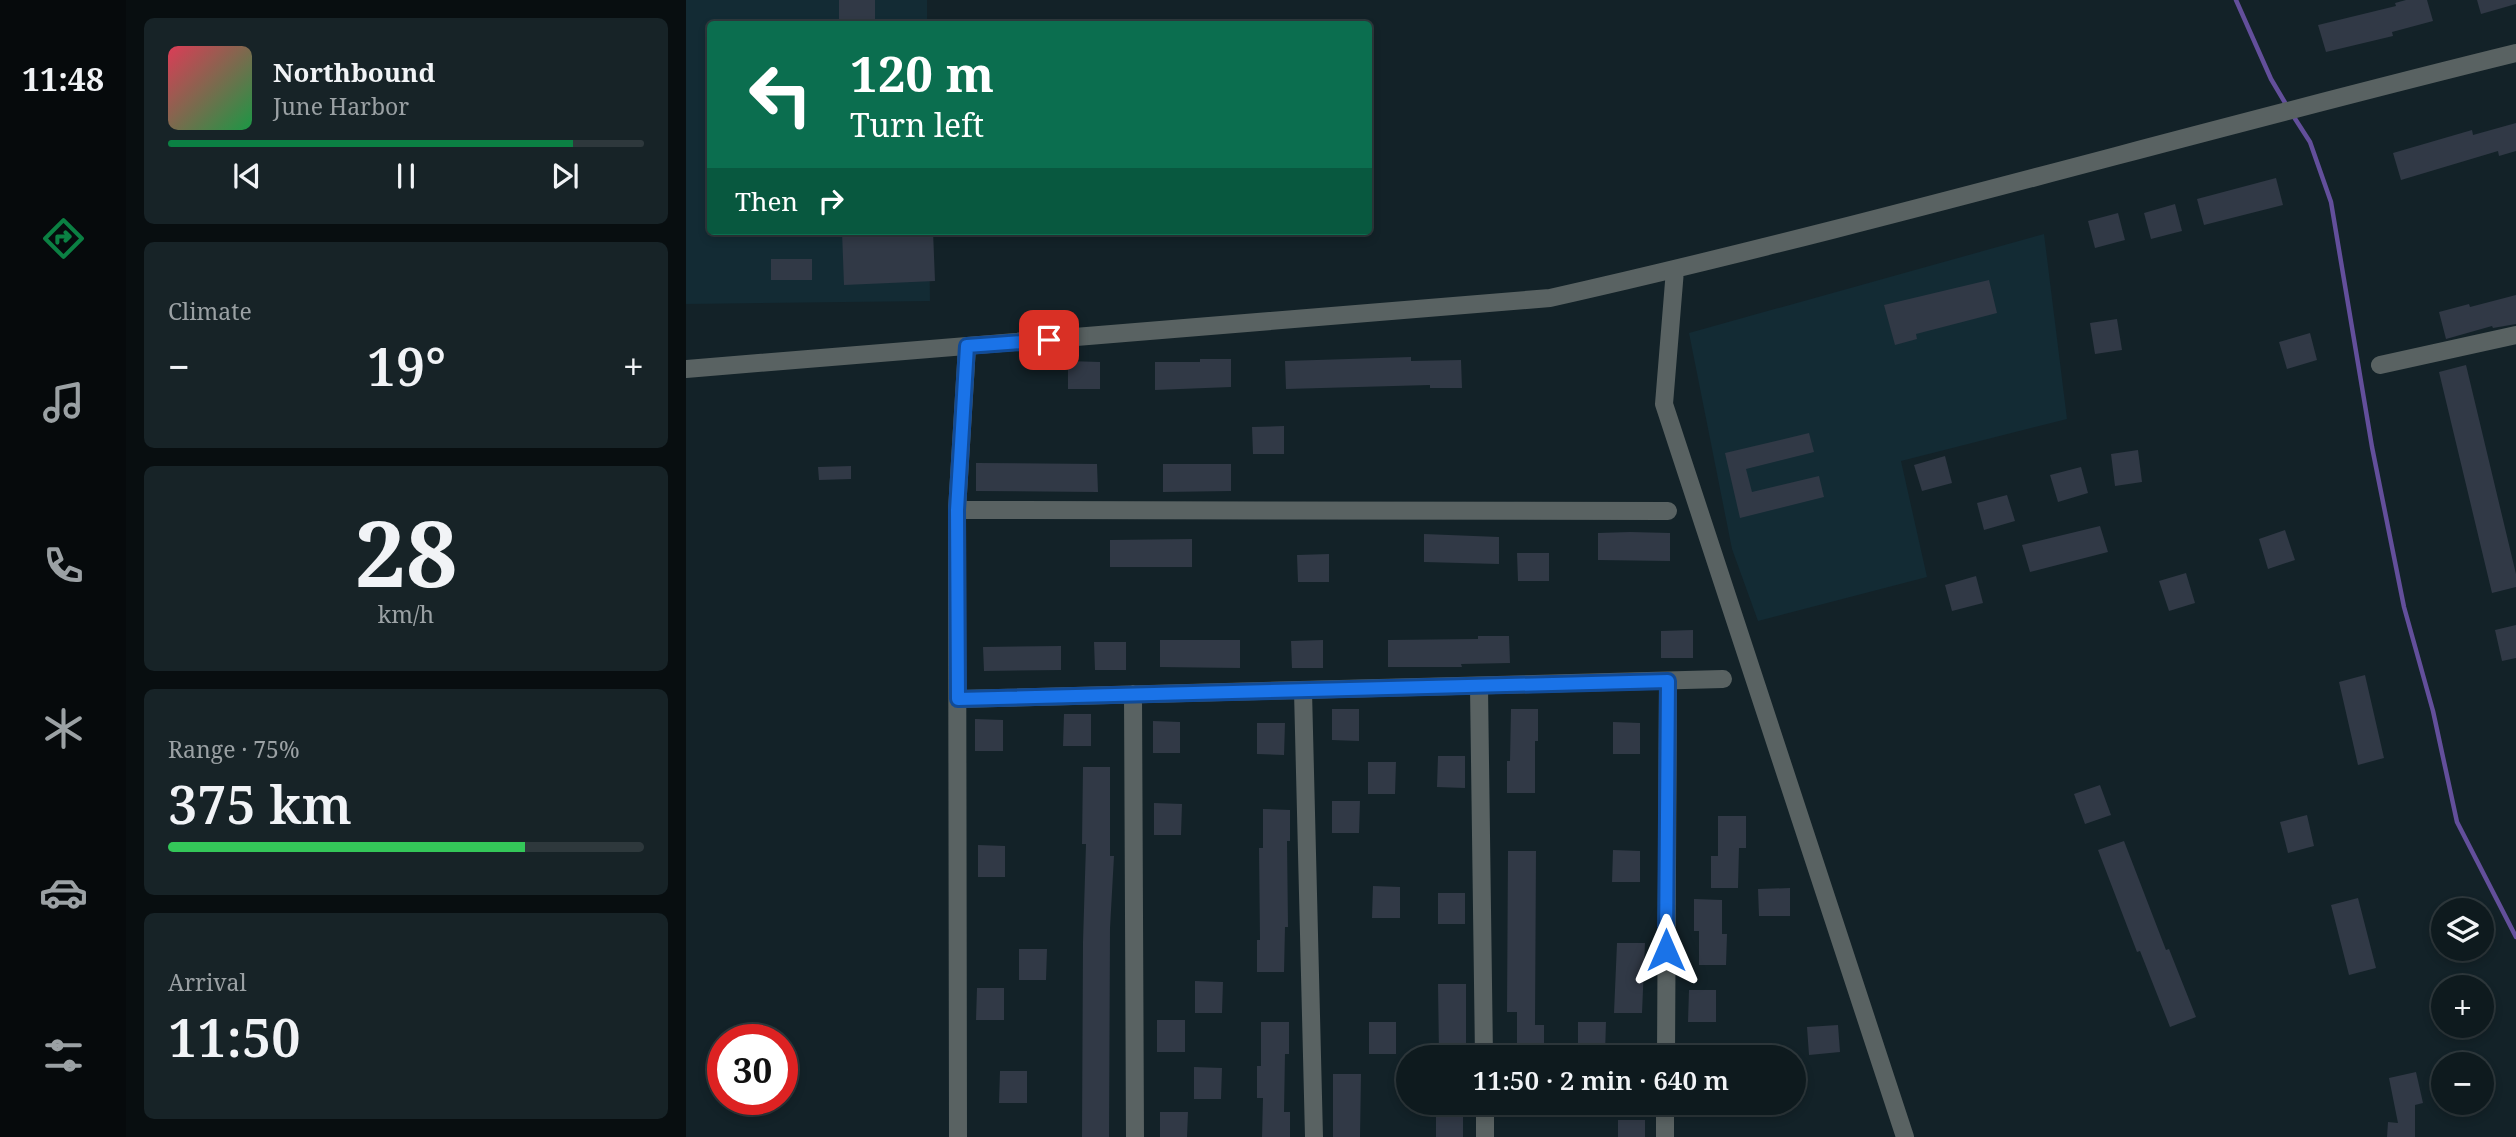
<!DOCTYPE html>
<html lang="en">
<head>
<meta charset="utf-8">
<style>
  :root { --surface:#0e1a1e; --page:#172327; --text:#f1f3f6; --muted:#9ba1a4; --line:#2e383c; --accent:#0b8043 }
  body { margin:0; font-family:"Noto Serif",serif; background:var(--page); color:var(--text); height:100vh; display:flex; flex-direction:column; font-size:26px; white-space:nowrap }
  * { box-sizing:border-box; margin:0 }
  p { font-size:23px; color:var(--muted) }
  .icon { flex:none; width:38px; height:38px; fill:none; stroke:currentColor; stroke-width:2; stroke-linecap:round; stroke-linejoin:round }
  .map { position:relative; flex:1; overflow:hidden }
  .drawer { display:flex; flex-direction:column; gap:18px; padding:18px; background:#080e10; width:560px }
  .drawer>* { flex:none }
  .hud { position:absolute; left:21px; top:21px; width:665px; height:214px; border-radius:7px; box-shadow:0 4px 10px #0003,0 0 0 2px var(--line); background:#0b6e4f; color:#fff; overflow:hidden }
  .tools { position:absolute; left:1745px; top:898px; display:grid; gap:14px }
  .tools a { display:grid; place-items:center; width:63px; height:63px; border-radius:50%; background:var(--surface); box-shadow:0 4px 10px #0003,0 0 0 2px var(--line); font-size:35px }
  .speed { position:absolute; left:21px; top:1024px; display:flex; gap:14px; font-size:35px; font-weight:700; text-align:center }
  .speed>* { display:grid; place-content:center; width:91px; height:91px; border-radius:50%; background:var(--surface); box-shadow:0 4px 10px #0003,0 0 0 2px var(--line); line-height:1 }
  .speed .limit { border:10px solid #d22; background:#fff; color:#111 }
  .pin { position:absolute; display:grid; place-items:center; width:60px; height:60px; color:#fff; margin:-30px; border-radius:14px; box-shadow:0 4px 10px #0006 }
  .me { position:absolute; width:77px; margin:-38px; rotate:0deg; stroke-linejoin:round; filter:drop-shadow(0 0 5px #0008) }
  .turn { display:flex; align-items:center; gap:24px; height:147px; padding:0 28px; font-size:32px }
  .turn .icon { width:91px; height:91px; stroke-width:2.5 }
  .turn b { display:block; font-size:49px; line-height:60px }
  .then { display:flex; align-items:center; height:66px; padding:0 28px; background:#0003; gap:14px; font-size:26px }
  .big { font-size:52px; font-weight:600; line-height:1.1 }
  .drawer .widget { flex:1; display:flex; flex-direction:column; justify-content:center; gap:10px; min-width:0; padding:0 24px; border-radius:10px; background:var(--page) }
  .drawer .dial { align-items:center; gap:0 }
  .dial b { font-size:91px; line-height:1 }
  .song { display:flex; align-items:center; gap:21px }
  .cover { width:84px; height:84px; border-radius:10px; background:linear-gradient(135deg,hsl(350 70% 55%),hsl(140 70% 35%)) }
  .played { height:7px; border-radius:4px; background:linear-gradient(90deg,var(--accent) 85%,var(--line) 85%) }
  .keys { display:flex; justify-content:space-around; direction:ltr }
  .heat { display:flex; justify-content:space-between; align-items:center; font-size:38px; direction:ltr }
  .charge { height:10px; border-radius:5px; background:linear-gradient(90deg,#34c759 75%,var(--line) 0) }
  .trip { position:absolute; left:710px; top:1045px; width:410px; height:70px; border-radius:35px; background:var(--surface); box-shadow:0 4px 10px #0003,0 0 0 2px var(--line); font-weight:600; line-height:70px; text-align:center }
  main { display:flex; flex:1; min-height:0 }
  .menu { display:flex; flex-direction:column; width:126px; justify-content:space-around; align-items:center; background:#060a0c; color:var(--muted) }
  .menu .icon { width:49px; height:49px }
  .menu .on { color:var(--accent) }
  .menu b { font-size:32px; color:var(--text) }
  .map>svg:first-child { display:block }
  .built { fill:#132b34 }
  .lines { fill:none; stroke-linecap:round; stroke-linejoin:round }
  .stream { stroke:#634f9b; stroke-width:4.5 }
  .building { fill:#313946 }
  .minor { stroke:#596262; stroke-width:18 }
  .route-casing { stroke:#114b97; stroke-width:18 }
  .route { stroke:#1a73e8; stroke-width:12 }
</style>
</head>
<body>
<main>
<nav class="menu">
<b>11:48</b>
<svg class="icon on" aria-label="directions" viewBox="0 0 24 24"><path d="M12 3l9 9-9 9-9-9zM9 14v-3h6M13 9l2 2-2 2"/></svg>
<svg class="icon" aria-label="music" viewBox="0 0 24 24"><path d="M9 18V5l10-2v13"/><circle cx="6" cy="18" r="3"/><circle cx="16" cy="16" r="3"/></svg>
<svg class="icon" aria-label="phone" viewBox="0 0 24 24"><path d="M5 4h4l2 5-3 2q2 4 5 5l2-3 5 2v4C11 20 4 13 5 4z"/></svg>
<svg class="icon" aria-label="climate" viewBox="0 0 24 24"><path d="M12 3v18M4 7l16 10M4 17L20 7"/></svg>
<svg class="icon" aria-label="car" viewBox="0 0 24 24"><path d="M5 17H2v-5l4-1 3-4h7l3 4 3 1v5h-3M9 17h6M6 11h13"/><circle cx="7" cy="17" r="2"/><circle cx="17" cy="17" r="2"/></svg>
<svg class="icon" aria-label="filters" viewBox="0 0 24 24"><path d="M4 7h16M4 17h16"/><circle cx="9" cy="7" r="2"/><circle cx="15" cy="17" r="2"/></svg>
</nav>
<section class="drawer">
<div class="widget">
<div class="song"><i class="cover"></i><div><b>Northbound</b><p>June Harbor</p></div></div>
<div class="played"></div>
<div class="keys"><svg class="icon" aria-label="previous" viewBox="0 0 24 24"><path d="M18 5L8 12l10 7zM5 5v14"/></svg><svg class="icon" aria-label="pause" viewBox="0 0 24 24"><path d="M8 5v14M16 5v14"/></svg><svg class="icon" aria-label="next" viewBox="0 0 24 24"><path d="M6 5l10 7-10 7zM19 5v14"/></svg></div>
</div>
<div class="widget"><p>Climate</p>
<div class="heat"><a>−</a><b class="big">19°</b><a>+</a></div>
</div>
<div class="widget dial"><b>28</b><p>km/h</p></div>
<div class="widget"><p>Range · 75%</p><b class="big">375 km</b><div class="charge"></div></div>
<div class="widget"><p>Arrival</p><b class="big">11:50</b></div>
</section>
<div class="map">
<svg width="1830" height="1137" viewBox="0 0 1830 1137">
  <rect width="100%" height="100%" fill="#132228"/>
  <path class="built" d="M0 0H241V24H24V231H243L244 301 0 304Z
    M1358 234 1381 419 1215 461 1241 577 1072 621 1046 549 1003 333Z"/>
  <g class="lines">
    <path class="stream" d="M1550 0 1585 79 1601 106
      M1606 114 1624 142 1645 202 1686 447 1718 607 1747 711 1771 822 1830 937"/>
  </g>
  <path class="building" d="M153 0H189V24H153Z
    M1720 0H1741L1747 21 1706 32 1707 36 1640 52 1632 25 1710 6 1709 3Z
    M1791 0H1830V4L1795 14Z
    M1830 123V151L1813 156 1812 151 1715 180 1707 153 1786 130 1787 135Z
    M1590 178 1597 205 1518 225 1511 199Z
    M1489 204 1496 231 1465 239 1458 213Z
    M1432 213 1439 240 1409 248 1402 221Z
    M156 231H247L249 281 158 285Z
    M85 259H126V280H85Z
    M1303 280 1311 313 1230 334 1231 339 1209 345 1198 305Z
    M1830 295V324L1807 328 1806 326 1760 339 1753 312 1783 304 1784 307Z
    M1431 319 1436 350 1409 354 1404 323Z
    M1624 333 1631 360 1601 369 1593 342Z
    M725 357V361L775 360 776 388H744V385L600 389 599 361Z
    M514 359H545V387L469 390V362H514Z
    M382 361 414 362V389H382Z
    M1780 365 1830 574V587L1806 593 1753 372Z
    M598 426V454H567L566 427Z
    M1123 433 1128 452 1060 469 1066 492 1133 476 1138 497 1054 518 1039 453Z
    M1452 450 1456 482 1429 486 1425 454Z
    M1259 456 1266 483 1236 491 1228 465Z
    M290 463 411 464 412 492 290 491Z
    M477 464H545V491L477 492Z
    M165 466V479L133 480 132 467Z
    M1395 467 1402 493 1372 502 1364 475Z
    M1321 495 1329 521 1298 530 1291 503Z
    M1414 526 1422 552 1344 572 1336 545Z
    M1599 530 1609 560 1582 569 1573 539Z
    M944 532 984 533V561L912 560V533Z
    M738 534 813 537V564L738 562Z
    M506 539V567H424V540Z
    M831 553H863V581H832Z
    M643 554V582H612L611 555Z
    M1500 573 1509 603 1483 611 1473 581Z
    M1290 576 1297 603 1266 611 1259 585Z
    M1830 625V658L1816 661 1809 630Z
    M1007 630V658H975V631Z
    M792 636H823L824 663 775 664 776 667H702V640L792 639Z
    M474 640H554V668L474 667Z
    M637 640V668H606L605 641Z
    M408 642H440V670H409Z
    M375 646V670L298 671 297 647Z
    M1679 675 1698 758 1672 765 1653 682Z
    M646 709H673V741L646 740Z
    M825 709H852V741H849V793H821V761H824Z
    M378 714H405V746H377Z
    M289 719 317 720V751H289Z
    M467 721 494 722V753H467Z
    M927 722 954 723V754H927Z
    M571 723H599L598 755 571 754Z
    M752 756H779V788L751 787Z
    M682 762H710L709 794H682Z
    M397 767H424V856H428L424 928 423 1137H396L397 942 400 844H396Z
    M1414 785 1425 815 1399 824 1388 794Z
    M646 801H674L673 833H646Z
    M468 803 496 804 495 835H468Z
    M577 809 604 810V841H601L602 927H599L598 972H571V940H574L573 848H577Z
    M1621 815 1628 846 1602 853 1594 822Z
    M1032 816H1060V848H1053L1052 888H1025V856H1032Z
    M1438 841 1480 950 1483 949 1510 1017 1484 1027 1454 951 1451 952 1412 850Z
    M292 845 319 846V877H292Z
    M927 850 954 851V882H926Z
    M822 851H850L849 1025H858V1057H831V1012H821Z
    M687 886 714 887V918H686Z
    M1104 888V916H1073L1072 889Z
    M752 893H779V924H752Z
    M1672 898 1690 968 1663 975 1645 905Z
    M1008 899 1036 900V934H1041L1040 965H1013V931H1008Z
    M931 943H959L956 1013H928Z
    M333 949H361L360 980H333Z
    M509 981 537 982 536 1013H509Z
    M752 984H780V1055H753Z
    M291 988H318V1020H290Z
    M1003 990H1030V1022H1002Z
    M471 1020H499V1052H471Z
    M575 1022H603V1054H599L598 1112H604V1137H576L577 1098H571V1066H575Z
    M683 1022H710V1054H683Z
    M892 1022H920L919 1054 892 1053Z
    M1152 1025 1154 1052 1123 1055 1121 1027Z
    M508 1067 536 1068 535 1099H508Z
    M314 1071H341V1103H313Z
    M1730 1072 1737 1103 1729 1105V1137H1701L1702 1122 1712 1123 1703 1078Z
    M647 1074H675L674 1137H647Z
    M750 1108 777 1109V1137H750Z
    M474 1112H502L501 1137H474Z
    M932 1120H959V1137H932Z"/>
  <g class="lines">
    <path class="minor" d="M989 270 978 404 1219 1137
      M1694 365 1830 335
      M0 369 864 298C1188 225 1507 132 1830 53
      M271 510 982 511
      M793 687 798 1057
      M617 691 628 1137
      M447 694 449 1137
      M272 699 1037 679
      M980 1057 982 681
      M799 1102V1137
      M272 1137 271 510 281 347
      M979 1137V1102"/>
  </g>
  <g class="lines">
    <g class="route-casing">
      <path id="route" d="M363 340 281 346 271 510 272 699 982 681 980 950"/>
    </g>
    <use href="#route" class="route"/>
  </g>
</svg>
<div class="tools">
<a><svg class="icon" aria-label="layers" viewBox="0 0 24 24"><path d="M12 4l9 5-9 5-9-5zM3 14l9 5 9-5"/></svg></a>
<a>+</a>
<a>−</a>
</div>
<div class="speed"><div class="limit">30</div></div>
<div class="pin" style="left:363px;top:340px;background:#d93025"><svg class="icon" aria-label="arrive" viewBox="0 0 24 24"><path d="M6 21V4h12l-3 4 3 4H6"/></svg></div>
<svg class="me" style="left:980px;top:950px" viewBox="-20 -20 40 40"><path d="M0-17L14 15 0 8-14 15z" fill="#1a73e8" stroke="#fff" stroke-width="4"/></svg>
<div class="trip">11:50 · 2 min · 640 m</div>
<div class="hud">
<div class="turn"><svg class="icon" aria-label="left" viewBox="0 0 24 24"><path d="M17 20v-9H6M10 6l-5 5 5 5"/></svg><div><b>120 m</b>Turn left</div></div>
<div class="then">Then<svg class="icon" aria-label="right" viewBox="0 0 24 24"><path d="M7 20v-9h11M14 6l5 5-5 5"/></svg></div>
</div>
</div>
</main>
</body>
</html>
